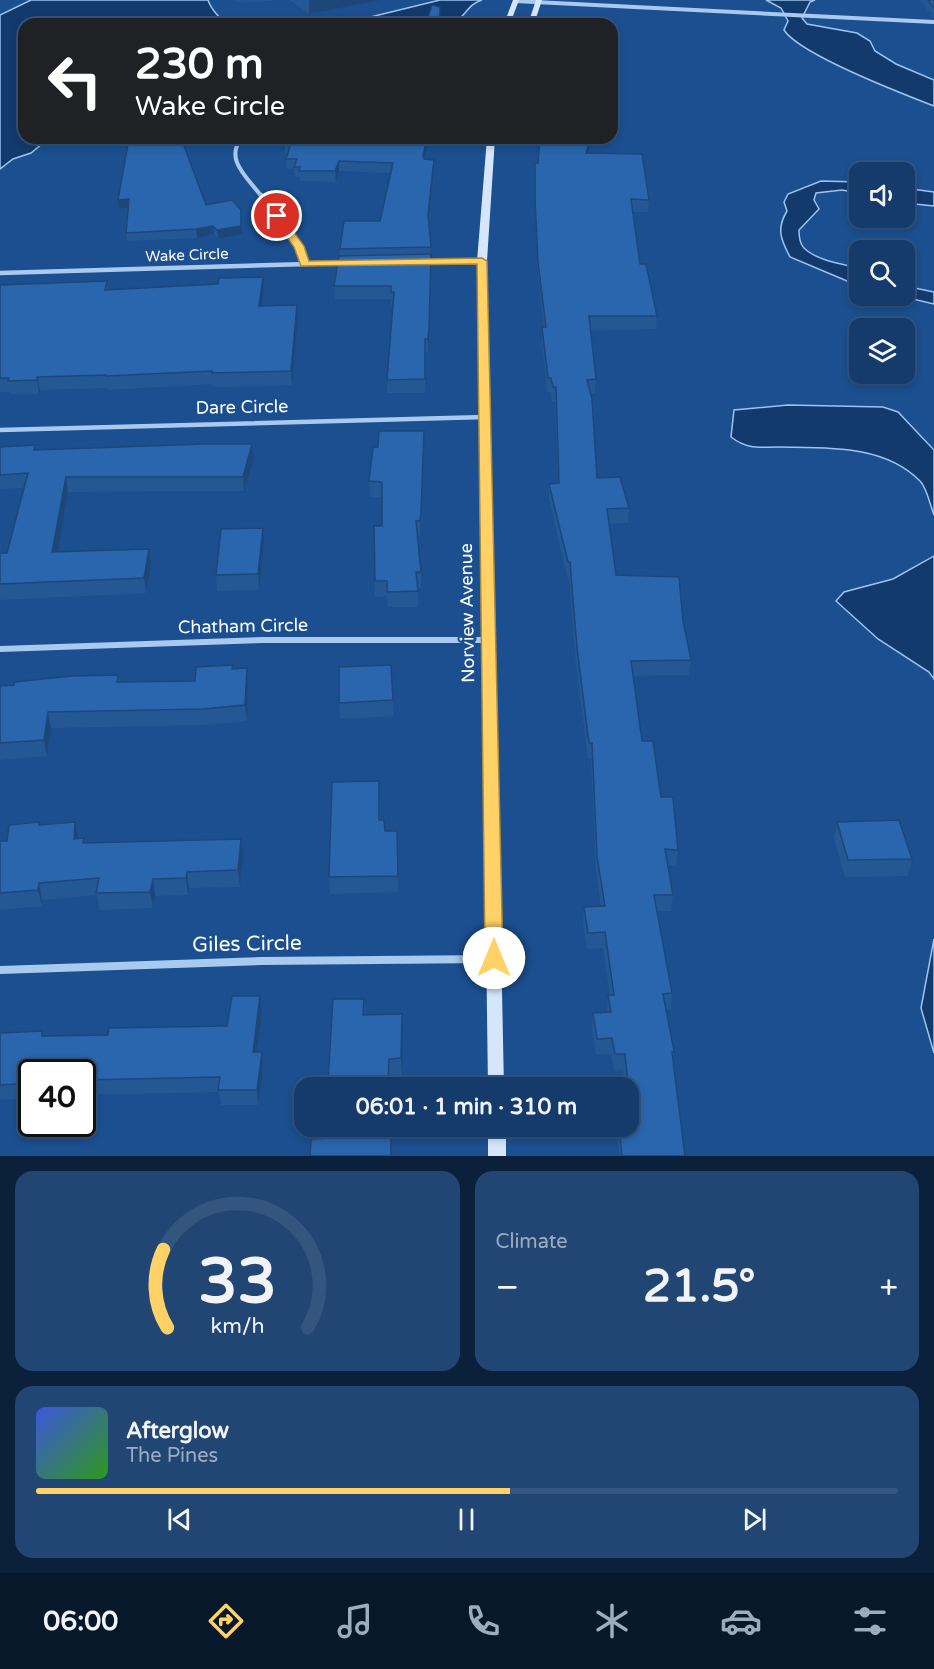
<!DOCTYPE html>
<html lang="en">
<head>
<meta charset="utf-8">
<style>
  :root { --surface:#143b6b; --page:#214673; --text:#f1f3f6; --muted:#9dadc1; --line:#33557e; --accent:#ffd166 }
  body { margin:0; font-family:"Varela Round",sans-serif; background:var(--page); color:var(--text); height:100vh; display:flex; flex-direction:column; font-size:22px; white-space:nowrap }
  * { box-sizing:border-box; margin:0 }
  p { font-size:20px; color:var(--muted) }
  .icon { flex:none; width:33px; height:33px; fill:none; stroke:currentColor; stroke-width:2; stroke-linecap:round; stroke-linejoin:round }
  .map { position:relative; height:1156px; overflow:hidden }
  .panel { display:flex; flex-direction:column; gap:15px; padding:15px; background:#0b203b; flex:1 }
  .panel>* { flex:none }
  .guide { position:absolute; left:18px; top:18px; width:600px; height:126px; border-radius:18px; box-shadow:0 3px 9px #0003,0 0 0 2px var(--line); background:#202124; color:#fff; overflow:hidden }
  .buttons { position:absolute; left:849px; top:162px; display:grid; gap:12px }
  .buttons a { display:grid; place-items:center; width:66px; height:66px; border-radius:12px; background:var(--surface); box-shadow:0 3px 9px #0003,0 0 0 2px var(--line); font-size:30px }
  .speed { position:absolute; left:18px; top:1059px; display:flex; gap:12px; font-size:30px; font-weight:700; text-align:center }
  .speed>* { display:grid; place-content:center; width:78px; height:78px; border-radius:50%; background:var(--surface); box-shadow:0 3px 9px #0003,0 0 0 2px var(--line); line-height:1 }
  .speed .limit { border:3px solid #111; border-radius:9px; background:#fff; color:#111 }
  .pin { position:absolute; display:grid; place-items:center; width:51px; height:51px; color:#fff; margin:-26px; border:3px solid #fff; border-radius:50%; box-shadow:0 2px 6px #0007 }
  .me { position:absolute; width:66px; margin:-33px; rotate:0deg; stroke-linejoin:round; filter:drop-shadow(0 0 4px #0008) }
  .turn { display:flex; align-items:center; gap:21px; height:126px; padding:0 18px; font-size:27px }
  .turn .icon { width:78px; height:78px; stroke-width:2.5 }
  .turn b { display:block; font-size:42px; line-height:51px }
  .big { font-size:45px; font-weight:800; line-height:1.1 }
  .panel .tile { flex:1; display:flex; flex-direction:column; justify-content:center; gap:9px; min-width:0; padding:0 21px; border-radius:18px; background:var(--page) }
  .panel .dial { align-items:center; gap:0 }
  .dial svg { height:156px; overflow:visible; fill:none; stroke:var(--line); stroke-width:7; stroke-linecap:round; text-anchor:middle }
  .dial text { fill:var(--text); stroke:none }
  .song { display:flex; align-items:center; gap:18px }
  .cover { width:72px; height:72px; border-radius:9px; background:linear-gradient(135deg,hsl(230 70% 55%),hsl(110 70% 35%)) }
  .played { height:6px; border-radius:3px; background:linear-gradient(90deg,var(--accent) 55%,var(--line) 55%) }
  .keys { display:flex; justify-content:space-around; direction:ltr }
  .heat { display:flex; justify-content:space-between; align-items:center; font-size:33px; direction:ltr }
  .panel .tiles { flex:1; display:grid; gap:15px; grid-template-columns:1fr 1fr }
  .tile:last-child { grid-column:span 2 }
  .trip { position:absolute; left:294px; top:1077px; width:345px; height:60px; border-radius:18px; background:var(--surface); box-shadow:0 3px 9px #0003,0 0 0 2px var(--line); font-weight:800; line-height:60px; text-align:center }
  .tab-bar { display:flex; height:96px; justify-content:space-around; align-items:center; background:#08182b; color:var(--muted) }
  .tab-bar .icon { width:42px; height:42px }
  .tab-bar .current { color:var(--accent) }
  .tab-bar b { font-size:27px; color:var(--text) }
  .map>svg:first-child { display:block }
  .water { fill:#123a6d; stroke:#9cc4f0; stroke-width:1.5 }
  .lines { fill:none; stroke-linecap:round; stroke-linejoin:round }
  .street-far3 { stroke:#a9c9ee; stroke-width:4 }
  .street-far2 { stroke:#a9c9ee; stroke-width:4.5 }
  .street-far1 { stroke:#a9c9ee; stroke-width:6 }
  .street { stroke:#a9c9ee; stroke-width:8 }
  .secondary { fill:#d6e6fa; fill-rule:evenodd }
  .wall { fill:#245895 }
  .shaded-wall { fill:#1d4779 }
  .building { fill:#2a66ad; stroke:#1d4779; stroke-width:1.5 }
  .route { fill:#ffd166; stroke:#a68842; stroke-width:1.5 }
  .labels { text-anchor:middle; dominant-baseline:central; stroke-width:6; stroke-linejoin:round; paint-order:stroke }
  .far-street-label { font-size:15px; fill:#fff; stroke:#1b4f8f }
  .street-label { font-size:18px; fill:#fff; stroke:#1b4f8f }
  .near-street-label { font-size:21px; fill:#fff; stroke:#1b4f8f }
</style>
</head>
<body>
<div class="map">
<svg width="934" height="1156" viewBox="0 0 934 1156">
  <rect width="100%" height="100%" fill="#1b4f8f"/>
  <path class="water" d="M31 0H208C211 9 221 21 229 24H24V138H49L31 153 13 159 0 169V15Z
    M440 0H482C467 4 464 20 451 24H342Z
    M766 0H815L810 2 802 18 807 24 857 33 870 41 875 51 896 64 934 80V106C903 94 800 55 784 30L788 21 781 8Z
    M821 181 859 182V193L842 190 816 193 814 200 819 209 799 230C799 236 800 244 804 248 817 261 843 264 859 268V286L790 257C781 240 776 229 787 211L784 202 788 194Z
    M904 188 934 192V206L905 203Z
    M905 286 934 292V304L900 296H904Z
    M788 405 883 407 898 412 934 450V515C930 505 927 488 920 481 884 444 826 448 779 447 759 447 748 450 731 437L734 410Z
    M934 556V679L929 672 878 639 836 601 844 592 893 579Z
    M934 939V1053L921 1008Z"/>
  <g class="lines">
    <path class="street-far3" d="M515 1 934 22
      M242 138C223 159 249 179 262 197"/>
    <path class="street-far2" d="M261 195 299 246 305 264
      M423 262 482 261
      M0 273 344 263
      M0 430 485 417"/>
    <path class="street-far1" d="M0 649 264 640H487"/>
    <path class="street" d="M0 970 260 961 494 959"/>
    <path class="secondary" d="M513 0H519L510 24H504Z
      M536 0H542L534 24H528Z
      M487 138H495L487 261 504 1088H488L477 261Z
      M488 1126H506V1156H488Z"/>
  </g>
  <path class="wall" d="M236 0H271V1L236 2Z
    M290 0H381L309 14Z
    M921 0H934V18H933Z
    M286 138 425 159 434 160V170L429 220 431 258 429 341 428 352H425V393H387V380L393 305H391V299H335L334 286 340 256V249L380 221 390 173 339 171 336 182 300 181V177H295L294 169H287L286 159 288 153H285V143Z
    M540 138H592L588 153 649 200 648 212H633L640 264 657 316 656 329 590 330 596 379 595 393H590L597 478 629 508 628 523 609 524 616 575 683 621 691 660 689 675 633 676 642 741 678 850 676 866 668 865 673 895 671 911H657L672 993 671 1009 666 1010 674 1051 673 1060 685 1156H619L618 1141 619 1126 629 1124 628 1088H625L623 1070 614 1071 611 1054 596 1055 592 1029 593 1013 607 1012 608 995H610L603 948 587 949 583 923 584 907 601 906 596 872 591 759H588L576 664 569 577H567L549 498V484L558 483 555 401H552L551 392H547L542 341V327H544L538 275 535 211V163H538Z
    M118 200 206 205 241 210 242 234 218 239 214 234 197 238 127 241 126 233 128 207 119 209Z
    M263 277 264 290 262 306 298 318 292 385 213 387V384L108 390V388L40 390 39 394H11L10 392H0V285L107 281 108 290 218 284Z
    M424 431 421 528 420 536H418L421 572V588H418V607H388L387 596 375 597 374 526H382V497H370L369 481 378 447Z
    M252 444 254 459 244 491 68 492 57 552 151 564 146 593 0 600V553H7L24 488 0 489V447L36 450Z
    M264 544 259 590 217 591 216 575Z
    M233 665V669L248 684 247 721 205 725 51 728 47 756 0 760V686L118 675 120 682 195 681Z
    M393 700V716L340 719 339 703Z
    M380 797V820L385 831H397L398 892 330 894 329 877Z
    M837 822 912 859 908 876 845 877 834 838Z
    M40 825 78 839 84 838 85 843 241 839 243 855 240 887 189 888 188 895 155 896 153 908 99 910 97 895 42 900V906L0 910V841H7Z
    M260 996 262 1011 257 1052 263 1067 258 1105H221L219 1092 82 1095V1072H32V1098L0 1100V1033L42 1031 43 1036 108 1035 227 1026Z
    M364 999 365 1015 402 1014V1075L389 1076V1088H329L328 1082Z"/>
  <path class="shaded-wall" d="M309 0H381L309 14Z
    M427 138H429L423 166V156Z
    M590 138H592L585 165 586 153Z
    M434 160V170L428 225V214Z
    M339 161V171L336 182 335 171Z
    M129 199 130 207 119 209 118 200Z
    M241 210 242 234 218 239 217 230Z
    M213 226 214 234 197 238 196 229Z
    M431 254 429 341 428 352V339Z
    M263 277 264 290 260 319 259 306Z
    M297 305 298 318 292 385 291 371Z
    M37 377 40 390 39 394 37 380Z
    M424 431V445L420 536V521Z
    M252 444 254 459 244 491 243 477Z
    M66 477 68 492 55 567 52 552Z
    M263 528 264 544 259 590 258 574Z
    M149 549 151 564 146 593 144 578Z
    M247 668 248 684 247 721 245 705Z
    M48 712 51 728 47 756 44 740Z
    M75 822 78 838 74 839Z
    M241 839 243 855 240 887 238 870Z
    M187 872 189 888 188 895 186 878Z
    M153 879 155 896 153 908 150 892Z
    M39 883 42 900V906L38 890Z
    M260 996 262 1011 255 1067 253 1052Z
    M402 1014 403 1031 402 1075 401 1058Z
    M262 1052 263 1067 258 1105 257 1090Z"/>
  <path class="building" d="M928 0H934V8Z
    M432 5 440 7 439 24H426Z
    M137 138H181L206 205 232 200 241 210V226L217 230 213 226 196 229 126 233 129 199 118 200 128 144Z
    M286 138H427L423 156 424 159 434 160 428 214 431 247 340 249 344 221H380L393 163 339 161 335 171H299L300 167H294L297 159H286L291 143H285Z
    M540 138H590L586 153 642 154 649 200 631 199 640 264H646L657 316H589L596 379 587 380 592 399 597 478 620 477 629 508 607 509 616 575 679 577 683 621 691 660 631 661 642 741H653L661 797H673L678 850 665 849 673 895H654L672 993 663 994 674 1051 672 1052 685 1156H622L619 1126H628V1124H632L625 1054H615L612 1038 597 1039 593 1013 611 1012 608 995H614L605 932 588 933 584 907 605 906 597 856 592 743H589L577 648 570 562H568L549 484 559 483 556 387H553L551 378H548L542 327H546L538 262 535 199V163H538Z
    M431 254 429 328 428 339H425V379L387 380 394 292H391V286H334L339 256Z
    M263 277 259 306 297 305 291 371 212 373V371L106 376V375L37 377V380L8 381 9 378H0V285L107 281 105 290 218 284 219 278Z
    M379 431H424L421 513 420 521H416L421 572H416L418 591 387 592V581H375L374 526H382V482L369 481 373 447H378Z
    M206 444H252L243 477H66L52 552 149 549 144 578 0 584V553H7L28 473 0 475V447L35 445 34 450Z
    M263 528 258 574 216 575 221 529Z
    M233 665 232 669 247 668 245 705 203 709 48 712 44 740 0 743V686L14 685V682L72 676 118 675 117 682 195 681 196 667Z
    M391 665 393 700 339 703V667Z
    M379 781V820H384L385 831H397L398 876 329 877 332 782Z
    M899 820 912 859 848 860 837 822Z
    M39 822V825L75 822 74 839 84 838 83 843 241 839 238 870 187 872 186 878 153 879 150 892 96 893 99 878 39 883 38 890 0 893V841H7L9 825Z
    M232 996H260L253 1052H262L257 1090H218L220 1077 82 1080V1072H32V1083L0 1085V1033L42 1031V1036L108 1035 109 1028 227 1026Z
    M333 999H364L363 1015 402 1014 401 1058 389 1059 388 1088H332V1082H328Z
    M330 1126H387V1133H391V1156H310L311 1139 329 1138Z"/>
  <path class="route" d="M277 213 281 214 304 246 309 261 482 258 487 261 503 958 500 963 494 965 488 963 485 958 477 264 301 266 294 247 272 216Z"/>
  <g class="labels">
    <g class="far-street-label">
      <text transform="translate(187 255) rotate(-2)">Wake Circle</text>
    </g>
    <g class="street-label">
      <text transform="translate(242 407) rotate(-1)">Dare Circle</text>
      <text transform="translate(467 613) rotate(-91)">Norview Avenue</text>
      <text transform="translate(243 626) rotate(-1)">Chatham Circle</text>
    </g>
    <g class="near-street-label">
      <text transform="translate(247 944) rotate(-1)">Giles Circle</text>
    </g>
  </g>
</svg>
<div class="buttons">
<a><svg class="icon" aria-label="sound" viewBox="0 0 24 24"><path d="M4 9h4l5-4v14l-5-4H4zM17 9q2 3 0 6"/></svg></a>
<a><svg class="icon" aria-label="search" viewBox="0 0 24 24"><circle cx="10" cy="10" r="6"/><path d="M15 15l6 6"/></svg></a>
<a><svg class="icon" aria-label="layers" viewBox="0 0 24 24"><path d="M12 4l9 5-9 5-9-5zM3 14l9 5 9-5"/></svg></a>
</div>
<div class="speed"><div class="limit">40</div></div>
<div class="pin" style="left:277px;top:216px;background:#d93025"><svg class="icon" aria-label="arrive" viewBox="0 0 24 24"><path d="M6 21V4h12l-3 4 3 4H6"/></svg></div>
<svg class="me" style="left:494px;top:958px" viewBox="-20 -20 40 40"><circle r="19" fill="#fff"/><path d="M0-13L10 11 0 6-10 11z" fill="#ffd166"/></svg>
<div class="trip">06:01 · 1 min · 310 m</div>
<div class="guide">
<div class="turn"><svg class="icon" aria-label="left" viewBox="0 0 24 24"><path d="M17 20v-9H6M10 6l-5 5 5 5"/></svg><div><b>230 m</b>Wake Circle</div></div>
</div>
</div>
<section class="panel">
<div class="tiles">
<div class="tile dial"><svg viewBox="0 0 100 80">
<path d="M14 69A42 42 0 1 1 86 69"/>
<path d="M14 69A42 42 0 0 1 12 29" stroke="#ffd166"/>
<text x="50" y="56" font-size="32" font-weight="700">33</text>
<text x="50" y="72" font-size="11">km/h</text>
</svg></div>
<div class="tile"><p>Climate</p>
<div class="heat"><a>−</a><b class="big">21.5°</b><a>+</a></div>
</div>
<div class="tile">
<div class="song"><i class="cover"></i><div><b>Afterglow</b><p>The Pines</p></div></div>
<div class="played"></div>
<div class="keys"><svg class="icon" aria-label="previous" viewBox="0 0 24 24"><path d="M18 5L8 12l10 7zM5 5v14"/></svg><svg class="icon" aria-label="pause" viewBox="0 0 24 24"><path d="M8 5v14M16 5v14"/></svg><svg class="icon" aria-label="next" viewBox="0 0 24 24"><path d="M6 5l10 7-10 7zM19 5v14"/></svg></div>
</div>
</div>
</section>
<nav class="tab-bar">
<b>06:00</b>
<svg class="icon current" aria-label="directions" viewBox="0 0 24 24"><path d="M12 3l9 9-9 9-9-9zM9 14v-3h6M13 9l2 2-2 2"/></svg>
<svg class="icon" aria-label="music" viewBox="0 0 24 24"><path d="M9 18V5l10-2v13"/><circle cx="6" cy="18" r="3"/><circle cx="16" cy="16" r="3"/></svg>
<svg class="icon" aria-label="phone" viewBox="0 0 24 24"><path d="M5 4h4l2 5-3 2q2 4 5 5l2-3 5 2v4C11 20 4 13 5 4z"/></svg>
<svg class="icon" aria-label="climate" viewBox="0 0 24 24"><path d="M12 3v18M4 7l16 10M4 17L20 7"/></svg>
<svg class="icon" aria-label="car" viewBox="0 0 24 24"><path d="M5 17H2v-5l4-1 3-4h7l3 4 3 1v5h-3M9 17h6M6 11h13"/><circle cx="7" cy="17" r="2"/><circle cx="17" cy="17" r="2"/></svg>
<svg class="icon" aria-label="filters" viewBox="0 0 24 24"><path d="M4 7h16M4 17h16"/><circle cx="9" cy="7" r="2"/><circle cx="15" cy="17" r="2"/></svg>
</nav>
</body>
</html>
